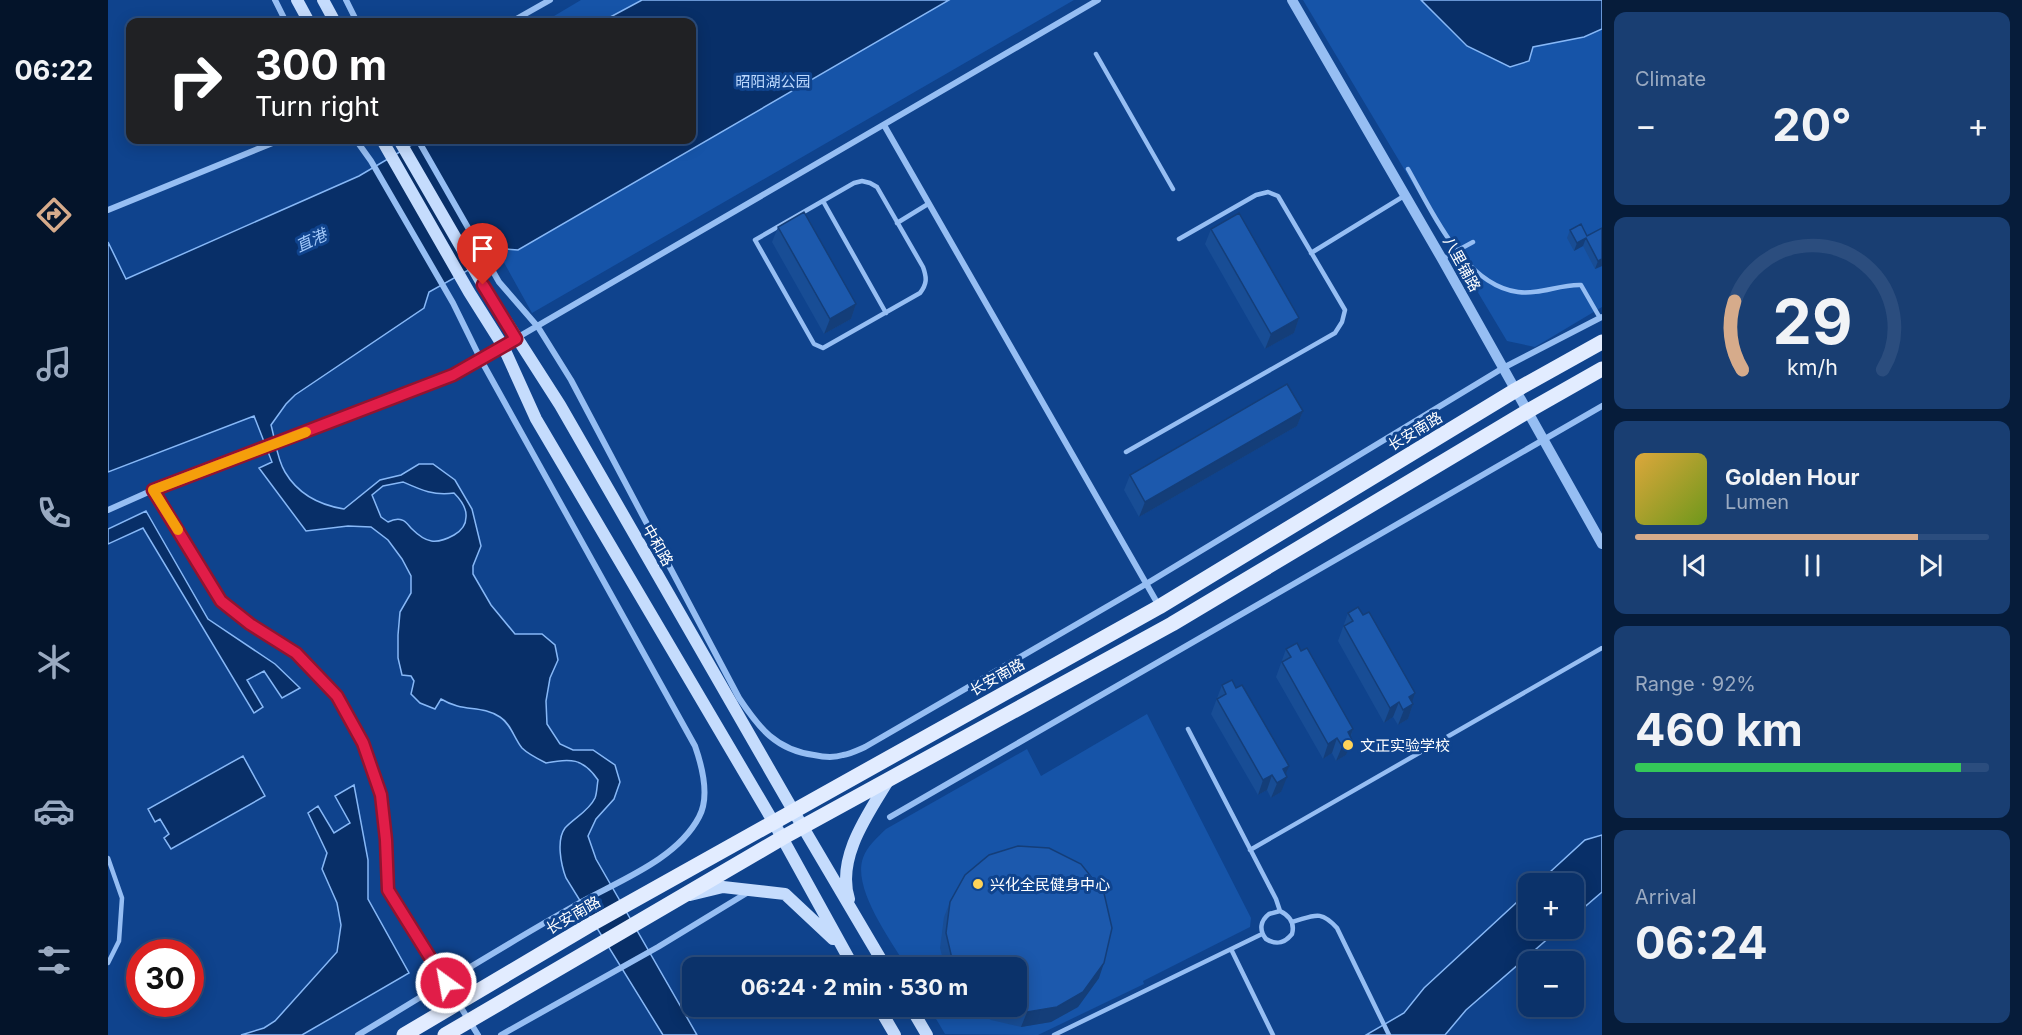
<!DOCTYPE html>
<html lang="en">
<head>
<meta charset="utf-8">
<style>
  :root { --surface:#0b326a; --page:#193e72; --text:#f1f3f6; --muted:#9aaac1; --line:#2b4d7e; --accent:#d6ab8b }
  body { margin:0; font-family:Inter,"Noto Sans SC",sans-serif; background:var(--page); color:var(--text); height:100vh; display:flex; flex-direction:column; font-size:22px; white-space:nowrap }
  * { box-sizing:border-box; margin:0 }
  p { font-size:20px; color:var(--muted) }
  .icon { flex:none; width:33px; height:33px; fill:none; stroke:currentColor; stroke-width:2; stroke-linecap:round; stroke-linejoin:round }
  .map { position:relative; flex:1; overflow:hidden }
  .drawer { display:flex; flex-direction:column; gap:12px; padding:12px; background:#061c3a; width:420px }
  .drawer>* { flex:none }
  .hud { position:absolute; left:18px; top:18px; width:570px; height:126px; border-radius:12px; box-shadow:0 3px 15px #0003,0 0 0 2px var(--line); background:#202124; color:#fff; overflow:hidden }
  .fabs { position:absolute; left:1410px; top:873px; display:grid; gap:12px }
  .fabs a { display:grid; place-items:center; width:66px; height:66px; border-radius:12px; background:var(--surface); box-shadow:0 3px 15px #0003,0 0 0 2px var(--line); font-size:30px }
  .speed { position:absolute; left:18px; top:939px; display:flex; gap:12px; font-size:30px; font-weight:700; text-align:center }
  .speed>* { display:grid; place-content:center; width:78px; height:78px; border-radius:50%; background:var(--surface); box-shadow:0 3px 15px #0003,0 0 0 2px var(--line); line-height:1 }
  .speed .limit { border:9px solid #d22; background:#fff; color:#111 }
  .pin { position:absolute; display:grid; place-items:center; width:51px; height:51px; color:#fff; margin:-62px -26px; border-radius:50% 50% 50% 0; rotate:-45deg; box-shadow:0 0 6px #0007 }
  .pin .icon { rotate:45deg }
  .me { position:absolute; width:66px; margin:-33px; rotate:328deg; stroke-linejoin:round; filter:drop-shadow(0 0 4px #0008) }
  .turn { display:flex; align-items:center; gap:21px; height:126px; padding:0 30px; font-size:27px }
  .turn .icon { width:78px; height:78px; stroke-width:2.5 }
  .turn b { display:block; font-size:42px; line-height:51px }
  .big { font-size:45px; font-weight:700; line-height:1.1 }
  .drawer .card { flex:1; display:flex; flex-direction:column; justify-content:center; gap:9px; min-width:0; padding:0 21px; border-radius:12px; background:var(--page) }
  .drawer .dial { align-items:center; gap:0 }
  .dial svg { height:156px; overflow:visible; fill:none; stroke:var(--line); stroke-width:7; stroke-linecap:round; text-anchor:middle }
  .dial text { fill:var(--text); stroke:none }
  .song { display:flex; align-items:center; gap:18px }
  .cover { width:72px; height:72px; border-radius:9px; background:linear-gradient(135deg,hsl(40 70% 55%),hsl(80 70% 35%)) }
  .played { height:6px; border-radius:3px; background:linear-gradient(90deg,var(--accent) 80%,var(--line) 80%) }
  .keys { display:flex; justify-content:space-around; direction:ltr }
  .heat { display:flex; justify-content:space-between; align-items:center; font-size:33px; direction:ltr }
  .charge { height:9px; border-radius:4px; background:linear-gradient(90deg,#34c759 92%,var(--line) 0) }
  .trip { position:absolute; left:574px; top:957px; width:345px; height:60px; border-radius:12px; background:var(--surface); box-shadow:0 3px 15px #0003,0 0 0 2px var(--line); font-weight:700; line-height:60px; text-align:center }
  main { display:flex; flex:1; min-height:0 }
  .dock { display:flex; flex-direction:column; width:108px; justify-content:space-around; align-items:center; background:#04142a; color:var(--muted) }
  .dock .icon { width:42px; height:42px }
  .dock .selected { color:var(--accent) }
  .dock b { font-size:27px; color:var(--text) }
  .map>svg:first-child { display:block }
  .green { fill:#1654a8 }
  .water { fill:#082f68; stroke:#87b8f7; stroke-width:1.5; fill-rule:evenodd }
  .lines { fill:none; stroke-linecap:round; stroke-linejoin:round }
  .service { stroke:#96bef3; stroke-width:4.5 }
  .minor { stroke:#96bef3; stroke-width:6 }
  .tertiary { stroke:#96bef3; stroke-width:10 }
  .secondary { stroke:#c5dcfd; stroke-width:12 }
  .primary { stroke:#e2ecff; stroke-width:15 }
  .wall { fill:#184d95 }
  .shaded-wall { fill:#143e79 }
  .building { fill:#1c59ad; stroke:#143e79; stroke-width:1.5 }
  .route-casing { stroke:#92132f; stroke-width:15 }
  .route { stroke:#e11d48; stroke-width:10 }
  .slow { stroke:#f59e0b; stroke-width:10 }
  .poi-dot { fill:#ffd358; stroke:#0f438d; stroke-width:2 }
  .labels { text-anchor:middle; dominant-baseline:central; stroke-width:6; stroke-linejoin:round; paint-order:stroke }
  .park-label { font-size:15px; fill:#bdd9fe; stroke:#0f438d }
  .street-label { font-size:15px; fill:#fff; stroke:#0f438d }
  .poi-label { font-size:15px; fill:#fff; stroke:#0f438d; text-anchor:start }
  .water-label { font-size:16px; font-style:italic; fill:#a1c8fa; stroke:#0f438d }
</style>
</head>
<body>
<main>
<nav class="dock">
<b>06:22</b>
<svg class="icon selected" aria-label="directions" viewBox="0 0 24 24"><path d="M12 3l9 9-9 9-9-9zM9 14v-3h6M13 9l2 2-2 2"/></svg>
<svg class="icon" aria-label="music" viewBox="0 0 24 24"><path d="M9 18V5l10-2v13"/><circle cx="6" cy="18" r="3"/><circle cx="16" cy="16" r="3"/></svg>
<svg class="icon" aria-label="phone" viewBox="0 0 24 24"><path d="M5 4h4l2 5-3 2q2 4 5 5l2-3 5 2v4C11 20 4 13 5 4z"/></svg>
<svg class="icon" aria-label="climate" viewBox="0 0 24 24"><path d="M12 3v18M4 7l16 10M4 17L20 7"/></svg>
<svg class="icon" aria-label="car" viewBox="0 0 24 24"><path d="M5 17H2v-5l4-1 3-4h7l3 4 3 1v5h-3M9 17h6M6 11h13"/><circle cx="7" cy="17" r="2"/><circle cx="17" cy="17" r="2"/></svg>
<svg class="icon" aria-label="filters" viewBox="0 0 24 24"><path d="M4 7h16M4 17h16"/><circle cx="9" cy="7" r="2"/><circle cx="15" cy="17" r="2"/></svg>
</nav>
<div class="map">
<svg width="1494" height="1035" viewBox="0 0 1494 1035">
  <rect width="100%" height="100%" fill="#0f438d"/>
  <path class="green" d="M473 0H966L424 313 328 140H584V22H436Z
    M1195 0H1494V307L1427 347 1399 341Z
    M1039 714 1143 918 1142 927 1035 981 1036 984 930 1035 837 1034 821 1007 909 1006V968L799 967C783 941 744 888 755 858 759 846 769 838 778 829L919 749 933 776Z"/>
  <path class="water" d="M534 0H841L410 250 398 249 321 292 316 308 187 395 178 404 163 425C167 439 169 459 177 472 190 494 211 505 236 509L272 480 293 475 311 464H325L347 480 364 509 373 546 365 566V574L383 605 407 634H434L447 645 450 660 442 678 438 701 439 724 452 744 465 750H485L507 765 512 782 506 799 488 819 480 836 488 859 589 1035H555L458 878C453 865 448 840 457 828 466 818 481 811 487 798 489 793 489 785 490 780 475 758 462 758 438 763 430 759 420 754 414 748 406 738 403 724 392 717 372 704 356 713 333 699L327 709 312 703 303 694 306 681 303 676 294 675 290 658V635L292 612 303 593V576L294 559 280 540 263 527 240 526 198 531 151 468 164 462 146 416 0 472V242L18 279 251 176 312 140H584V22H493ZM295 482C313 490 326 496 346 493 352 499 359 507 358 517 358 525 353 531 346 535 328 545 318 543 304 529 301 526 298 521 294 520 289 518 284 520 280 522L273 517 264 495 275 486Z
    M1313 0H1494V29L1476 37 1425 47 1421 61 1402 67 1359 46Z
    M38 511 100 619 167 664 192 688 174 698 156 671 139 680 155 707 146 713 35 528 0 544V529Z
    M135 756 157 796 63 849 56 838 61 834 52 819 47 822 40 809Z
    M246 785 260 860V899L301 973 194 1035H133L156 1028 167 1021 229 952 233 925 229 903 214 869 219 853 200 813 210 806 226 833 242 823 227 796Z
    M1494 835V892L1466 916V884L1430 883 1477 840Z
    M1420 892V928L1451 929 1358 1010 1337 1035H1258L1296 1013 1316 988Z"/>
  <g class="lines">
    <path class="service" d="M988 54 1065 189
      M1300 169C1324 211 1356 285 1410 292 1432 295 1452 284 1473 285L1492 318
      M754 181 762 183 769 187 815 267C819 278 819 284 812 293L715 348 706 344 647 240 746 183Z
      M715 201 778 313
      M789 223 820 204
      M1203 253 1296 196
      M1334 259 1365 242
      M1018 452 1227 333 1234 322 1237 310 1170 196 1160 192 1148 195 1071 239
      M1080 729 1168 899 1172 911C1182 916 1187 923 1184 934 1176 944 1168 945 1158 939 1151 930 1152 921 1161 914L1172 911
      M1142 850 1494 648
      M0 858 14 898 11 941 0 963
      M1184 922C1206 916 1212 909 1229 928L1281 1035
      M1123 949 1165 1035
      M946 1035 1154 934"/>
    <path class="minor" d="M167 0 178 22
      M238 0 249 22
      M403 22 442 0
      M776 125 1051 606
      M248 140 263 161 345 303 373 360 587 746C594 766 602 797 591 817 568 861 507 882 466 906 393 947 322 992 250 1035
      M310 140 391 282 430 327 463 380 631 698C651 728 668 750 706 755 715 757 726 758 735 755 742 754 750 750 757 747L1038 584 1395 368 1494 317
      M0 210 172 140
      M45 490 113 601 142 624 188 653 229 695 255 743 273 795 278 840 280 890 370 1035
      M0 510 45 490 345 375 990 0
      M782 817 1494 406
      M393 1035 550 947 642 891"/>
    <path class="tertiary" d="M1184 0 1334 259 1494 544"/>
    <path class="secondary" d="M189 0 201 22
      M215 0 227 22
      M274 140 361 292 395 346 428 419 666 823 746 968
      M291 140 375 285 452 405 686 812 778 968
      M582 895 615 887 677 894 725 939
      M741 899C728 858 760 814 780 781
      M770 1006 787 1035
      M802 1006 819 1035"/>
    <path class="primary" d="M296 1035 480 926 1051 607 1408 390 1494 342
      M337 1035 674 838 1064 624 1420 411 1494 369"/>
  </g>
  <path class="wall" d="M670 227 748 304 743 319 716 334 664 242Z
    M1494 228V266L1487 269 1475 246 1466 251 1459 238 1462 230 1479 236Z
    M1103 229 1191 318 1186 333 1157 349 1097 244Z
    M1195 411 1189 426 1031 517 1016 490 1022 475Z
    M1240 613 1305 704 1300 719 1290 725 1285 717 1276 723 1230 641Z
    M1178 649 1193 651 1245 729 1238 755 1228 761 1224 753 1215 759 1168 677Z
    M1114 685 1177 774 1173 792 1163 798 1159 790 1150 795 1103 714Z
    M842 902 991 978 970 1007 943 1022 913 1027 883 1020 863 1006H909V968H837L832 948 836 917Z"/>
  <path class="shaded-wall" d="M1478 238 1475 246 1466 251 1469 243Z
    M1494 259V266L1487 269 1490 261Z
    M748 304 743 319 716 334 722 319Z
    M1191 318 1186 333 1157 349 1163 334Z
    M1195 411 1189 426 1031 517 1037 502Z
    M1307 693 1303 705 1305 704 1300 719 1290 725 1301 697Z
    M1291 702 1285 717 1276 723 1282 708Z
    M1245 729 1241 741 1244 740 1238 755 1228 761 1240 732Z
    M1229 738 1224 753 1215 759 1220 744Z
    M1181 766 1176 778 1179 777 1173 792 1163 798 1175 769Z
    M1164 775 1159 790 1150 795 1155 780Z
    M996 963 991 978 970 1007 943 1022 913 1027 919 1012Z"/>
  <path class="building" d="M696 212 748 304 722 319 670 227Z
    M1131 213 1191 318 1163 334 1103 229Z
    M1473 224 1479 236 1494 228V259L1490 261 1478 238 1469 243 1462 230Z
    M1179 384 1195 411 1037 502 1022 475Z
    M1250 607 1255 615 1261 612 1307 693 1301 697 1305 704 1295 710 1291 702 1282 708 1236 626 1245 621 1240 613Z
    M1189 643 1193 651 1199 648 1245 729 1240 732 1244 740 1234 746 1229 738 1220 744 1174 662 1183 657 1178 649Z
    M1124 680 1128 688 1134 685 1181 766 1175 769 1179 777 1169 783 1164 775 1155 780 1109 699 1118 694 1114 685Z
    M910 846 941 848 973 864 996 893 1004 928 996 963 975 992 949 1007 919 1012 895 1006H909V968H849L845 963 838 933 842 902 857 875 881 855Z"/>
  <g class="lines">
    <g class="route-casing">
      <path id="route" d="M338 983 280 890 278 840 273 795 255 743 229 696 188 653 142 624 113 601 45 490 345 375 408 339 375 285"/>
    </g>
    <use href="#route" class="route"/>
    <path class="slow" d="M70 530 45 490 198 432"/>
  </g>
  <g class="poi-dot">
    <circle cx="1240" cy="745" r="6"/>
    <circle cx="870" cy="884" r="6"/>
  </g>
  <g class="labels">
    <g class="park-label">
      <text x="665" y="81">昭阳湖公园</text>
    </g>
    <g class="street-label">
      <text transform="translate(1354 264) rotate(61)">八里铺路</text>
      <text transform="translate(1307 431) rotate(-31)">长安南路</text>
      <text transform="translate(550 545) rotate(60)">中和路</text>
      <text transform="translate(889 677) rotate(-29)">长安南路</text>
      <text transform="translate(465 915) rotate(-30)">长安南路</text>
    </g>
    <g class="poi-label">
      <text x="1252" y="745">文正实验学校</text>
      <text x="882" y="884">兴化全民健身中心</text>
    </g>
    <g class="water-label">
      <text transform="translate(203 240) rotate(-25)">直港</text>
    </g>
  </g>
</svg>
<div class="fabs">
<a>+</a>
<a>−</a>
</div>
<div class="speed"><div class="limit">30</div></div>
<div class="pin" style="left:375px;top:285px;background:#d93025"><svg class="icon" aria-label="arrive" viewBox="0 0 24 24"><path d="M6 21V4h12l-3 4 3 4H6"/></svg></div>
<svg class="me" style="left:338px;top:983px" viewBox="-20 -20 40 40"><circle r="17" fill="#e11d48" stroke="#fff" stroke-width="3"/><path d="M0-11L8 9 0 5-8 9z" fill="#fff"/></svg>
<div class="trip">06:24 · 2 min · 530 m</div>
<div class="hud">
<div class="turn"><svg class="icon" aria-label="right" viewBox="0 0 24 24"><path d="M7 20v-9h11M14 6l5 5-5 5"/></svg><div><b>300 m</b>Turn right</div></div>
</div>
</div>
<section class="drawer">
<div class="card"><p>Climate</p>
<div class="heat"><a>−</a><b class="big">20°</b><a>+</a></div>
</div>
<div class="card dial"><svg viewBox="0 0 100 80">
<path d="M14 69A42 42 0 1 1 86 69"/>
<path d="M14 69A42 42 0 0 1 10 34" stroke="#d6ab8b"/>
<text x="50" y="56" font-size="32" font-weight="700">29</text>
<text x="50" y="72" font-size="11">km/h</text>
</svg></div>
<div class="card">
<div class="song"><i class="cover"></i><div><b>Golden Hour</b><p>Lumen</p></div></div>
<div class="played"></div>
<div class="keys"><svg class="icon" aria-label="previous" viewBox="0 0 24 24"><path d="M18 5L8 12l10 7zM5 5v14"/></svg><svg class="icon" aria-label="pause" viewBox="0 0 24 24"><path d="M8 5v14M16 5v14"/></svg><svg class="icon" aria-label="next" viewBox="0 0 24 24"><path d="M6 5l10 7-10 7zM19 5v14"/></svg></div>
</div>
<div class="card"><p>Range · 92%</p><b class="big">460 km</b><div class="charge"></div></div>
<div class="card"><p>Arrival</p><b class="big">06:24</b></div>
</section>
</main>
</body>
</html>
